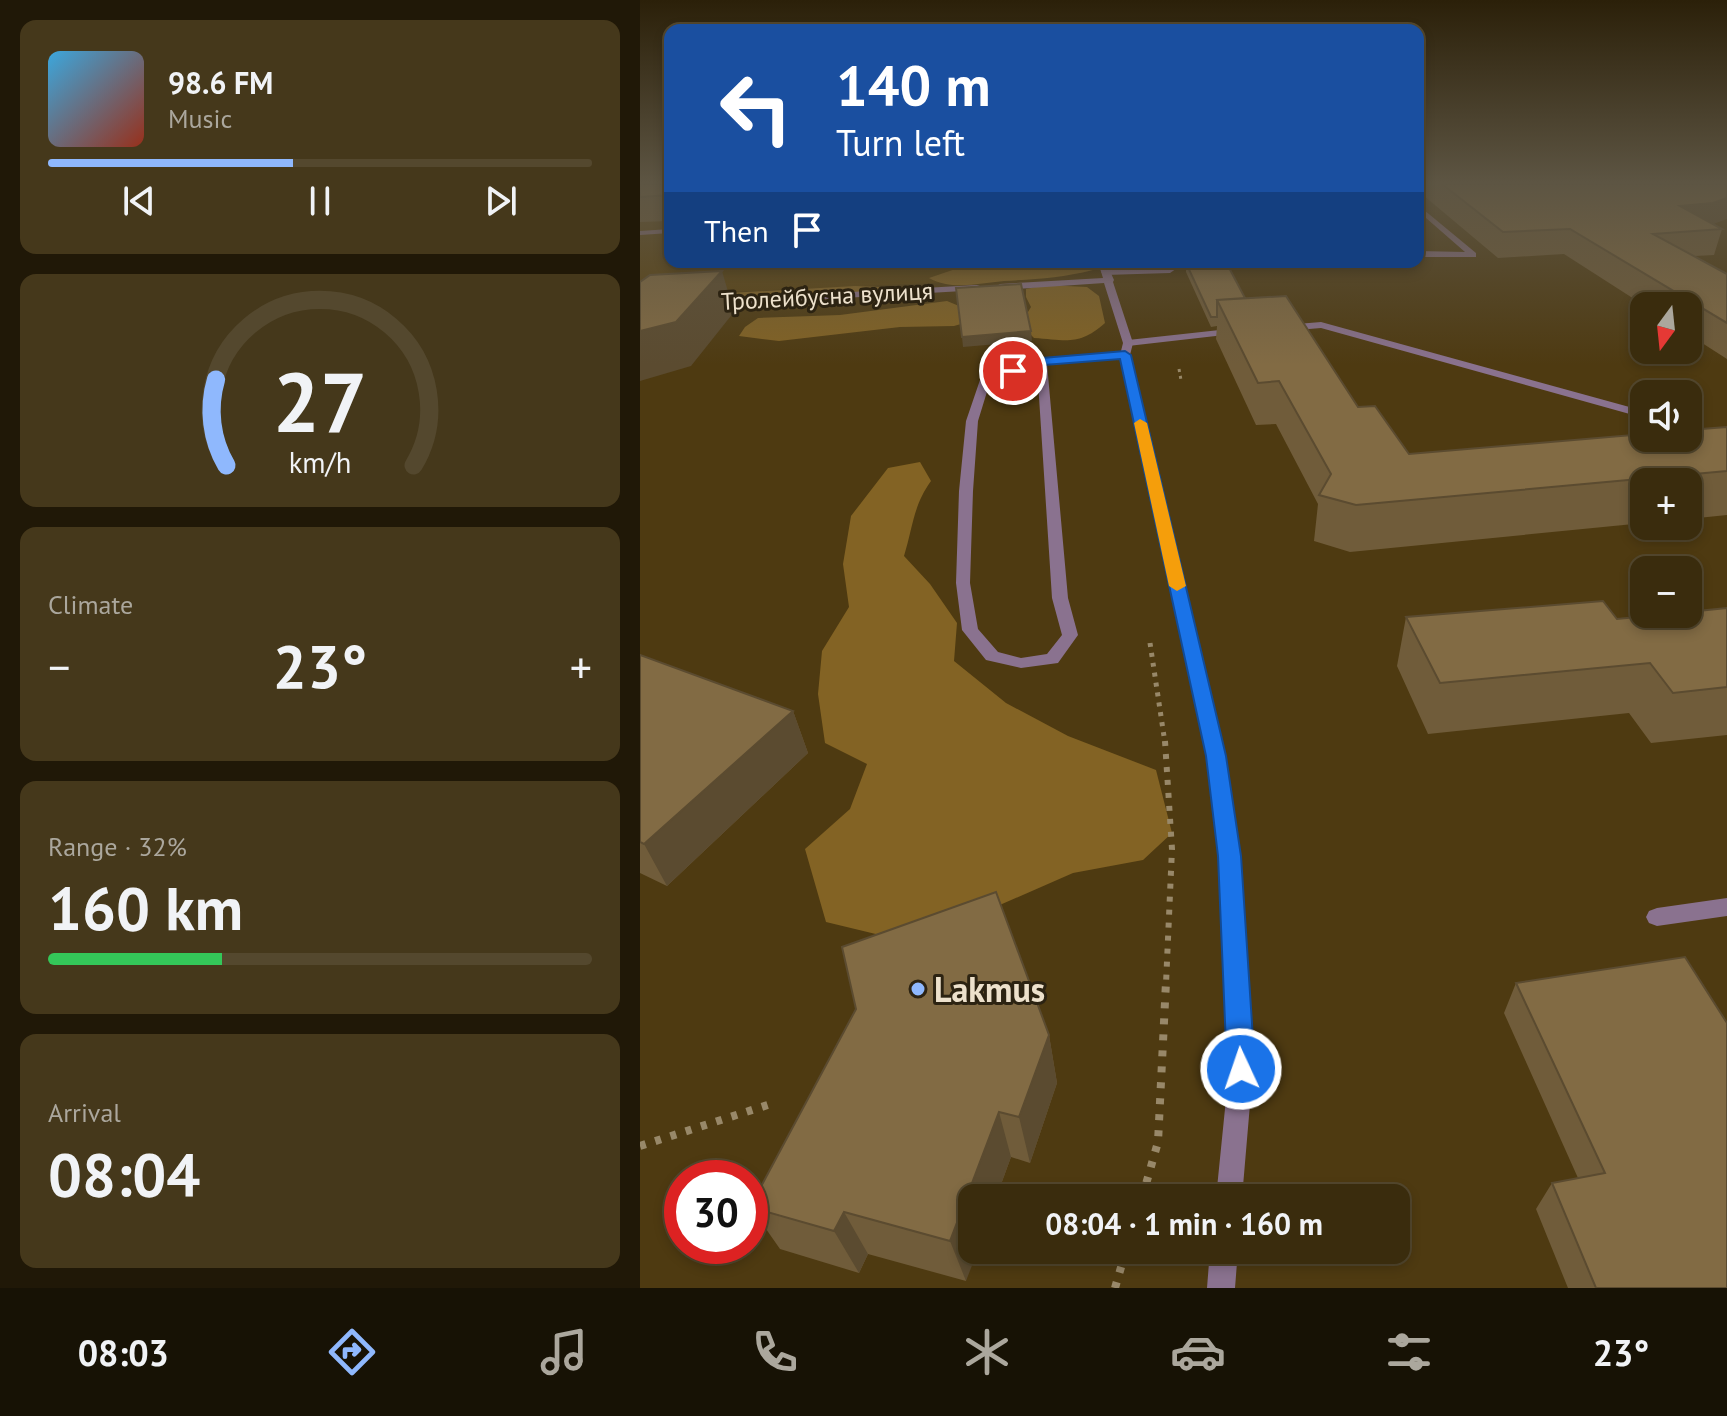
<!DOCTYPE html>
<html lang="en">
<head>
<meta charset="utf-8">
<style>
  :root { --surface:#3a2c0d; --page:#45381b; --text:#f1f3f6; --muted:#aba79d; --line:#54482e; --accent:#8fb8fd }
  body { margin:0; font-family:"PT Sans",sans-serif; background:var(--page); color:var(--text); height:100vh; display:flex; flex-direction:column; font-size:30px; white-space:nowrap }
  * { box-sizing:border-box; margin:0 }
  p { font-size:26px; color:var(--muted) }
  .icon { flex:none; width:44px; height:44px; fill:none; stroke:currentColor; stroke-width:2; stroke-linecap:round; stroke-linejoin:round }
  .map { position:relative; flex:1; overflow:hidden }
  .details { display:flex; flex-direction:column; gap:20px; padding:20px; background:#201807; width:640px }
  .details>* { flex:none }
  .hud { position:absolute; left:24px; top:24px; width:760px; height:244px; border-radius:16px; box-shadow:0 4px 12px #0003,0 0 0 2px var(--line); background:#1a4fa0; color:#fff; overflow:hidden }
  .needle { width:52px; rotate:195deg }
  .controls { position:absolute; left:990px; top:292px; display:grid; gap:16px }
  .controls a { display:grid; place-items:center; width:72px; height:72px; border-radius:16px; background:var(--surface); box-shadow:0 4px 12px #0003,0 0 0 2px var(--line); font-size:40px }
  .speed { position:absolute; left:24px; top:1160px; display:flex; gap:16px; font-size:40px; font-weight:700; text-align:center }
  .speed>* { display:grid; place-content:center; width:104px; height:104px; border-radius:50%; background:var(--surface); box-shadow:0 4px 12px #0003,0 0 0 2px var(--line); line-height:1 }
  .speed .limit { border:12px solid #d22; background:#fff; color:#111 }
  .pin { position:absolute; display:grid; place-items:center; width:68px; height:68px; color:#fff; margin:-34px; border:4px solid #fff; border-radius:50%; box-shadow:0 2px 8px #0007 }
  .me { position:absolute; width:88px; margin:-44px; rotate:357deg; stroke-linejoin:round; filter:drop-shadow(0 0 6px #0008) }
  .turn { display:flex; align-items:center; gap:28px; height:168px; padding:0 40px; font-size:36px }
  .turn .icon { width:104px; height:104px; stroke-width:2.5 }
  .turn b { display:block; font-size:56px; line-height:68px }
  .then { display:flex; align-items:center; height:76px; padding:0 40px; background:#0003; gap:16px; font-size:30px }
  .big { font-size:60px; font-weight:600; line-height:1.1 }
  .details .widget { flex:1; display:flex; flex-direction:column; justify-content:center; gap:12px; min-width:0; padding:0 28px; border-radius:16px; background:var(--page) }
  .details .dial { align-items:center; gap:0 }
  .dial svg { height:208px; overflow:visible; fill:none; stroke:var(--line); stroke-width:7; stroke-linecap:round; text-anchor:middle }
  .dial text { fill:var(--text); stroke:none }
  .song { display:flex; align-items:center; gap:24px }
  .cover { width:96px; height:96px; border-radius:12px; background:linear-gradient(135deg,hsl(200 70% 55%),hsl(10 70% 35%)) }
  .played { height:8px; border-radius:4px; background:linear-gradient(90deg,var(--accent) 45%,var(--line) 45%) }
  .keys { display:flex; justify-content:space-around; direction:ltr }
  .heat { display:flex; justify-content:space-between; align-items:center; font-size:44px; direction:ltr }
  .charge { height:12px; border-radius:6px; background:linear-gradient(90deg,#34c759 32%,var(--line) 0) }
  .trip { position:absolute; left:318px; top:1184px; width:452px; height:80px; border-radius:16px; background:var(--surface); box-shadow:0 4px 12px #0003,0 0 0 2px var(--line); font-weight:600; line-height:80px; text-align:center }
  .tab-bar { display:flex; height:128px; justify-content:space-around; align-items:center; background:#171205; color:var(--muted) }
  .tab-bar .icon { width:56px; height:56px }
  .tab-bar .active { color:var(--accent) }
  .tab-bar b { font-size:36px; color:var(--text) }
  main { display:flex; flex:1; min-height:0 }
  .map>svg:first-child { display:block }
  .built { fill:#59410e }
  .forest { fill:#836324 }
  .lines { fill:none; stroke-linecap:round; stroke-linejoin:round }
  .path-far3 { stroke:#988869; stroke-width:3; stroke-dasharray:3 4; stroke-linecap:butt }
  .path-far2 { stroke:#988869; stroke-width:5; stroke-dasharray:4 6; stroke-linecap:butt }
  .path-far1 { stroke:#988869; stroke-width:6; stroke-dasharray:5 8; stroke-linecap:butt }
  .path { stroke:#988869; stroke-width:8; stroke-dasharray:6 10; stroke-linecap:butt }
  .lane { fill:#8a728f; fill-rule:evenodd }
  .street { fill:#8a728f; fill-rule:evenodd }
  .wall { fill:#705c3a }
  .shaded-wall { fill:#5b4b30 }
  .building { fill:#826b44; stroke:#5b4b30; stroke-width:2 }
  .route { fill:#1a73e8; stroke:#114b97; stroke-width:2 }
  .slow { fill:#f59e0b }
  .poi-dot { fill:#8fb8fd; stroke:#2c2312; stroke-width:3 }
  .labels { text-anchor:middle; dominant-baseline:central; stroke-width:6; stroke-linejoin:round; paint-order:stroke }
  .far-street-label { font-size:24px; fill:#ede1cc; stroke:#2c2312 }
  .near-poi-label { font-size:34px; font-weight:bold; fill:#ede1cc; stroke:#2c2312; text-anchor:start }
</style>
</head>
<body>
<main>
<section class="details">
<div class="widget">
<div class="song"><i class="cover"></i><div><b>98.6 FM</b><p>Music</p></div></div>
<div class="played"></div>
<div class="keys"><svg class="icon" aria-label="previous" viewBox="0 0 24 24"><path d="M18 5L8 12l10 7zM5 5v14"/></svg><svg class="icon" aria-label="pause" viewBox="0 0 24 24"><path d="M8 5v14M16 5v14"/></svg><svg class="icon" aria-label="next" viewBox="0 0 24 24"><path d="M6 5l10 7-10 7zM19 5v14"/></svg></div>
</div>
<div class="widget dial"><svg viewBox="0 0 100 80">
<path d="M14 69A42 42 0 1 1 86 69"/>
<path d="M14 69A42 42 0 0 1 10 36" stroke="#8fb8fd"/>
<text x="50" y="56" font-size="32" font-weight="700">27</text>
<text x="50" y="72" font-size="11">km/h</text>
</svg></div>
<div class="widget"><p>Climate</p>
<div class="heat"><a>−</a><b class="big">23°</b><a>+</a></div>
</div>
<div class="widget"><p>Range · 32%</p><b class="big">160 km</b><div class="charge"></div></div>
<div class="widget"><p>Arrival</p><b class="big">08:04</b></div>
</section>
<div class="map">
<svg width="1087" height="1288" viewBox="0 0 1087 1288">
  <rect width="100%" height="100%" fill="#4e3a11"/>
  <path class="built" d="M0 184H30V262H405L408 278 0 296Z"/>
  <path class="forest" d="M336 262H451L453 270C421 278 397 279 364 281 339 283 313 291 289 278Z
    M406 285 447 287 459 296 465 323C439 346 427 340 394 338L386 330 385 317 391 307 386 297V289Z
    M215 286 241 287 242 293 113 299 0 298Z
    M307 301 336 313 331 321 314 326 260 327 139 341 99 336 105 327 118 318 200 315Z
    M280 462 291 481C273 506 273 527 264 556L290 584 317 623 314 661 366 703 428 736 516 770 532 833 503 860 433 873 273 943 186 922 165 849 210 809 227 764 185 743 178 694 182 651 209 607 203 564 211 516 248 468Z"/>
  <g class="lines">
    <path class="path-far3" d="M539 369 541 380"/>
    <path class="path-far2" d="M510 643 525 743"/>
    <path class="path-far1" d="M525 741 532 849 526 984"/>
    <path class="path" d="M0 1146 137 1102
      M502 1198 518 1142 526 982
      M475 1288 486 1250"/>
    <path class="lane" d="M816 184H823L818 190 778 192V188Z
      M778 205 836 253V257H778V251L825 252 778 211Z
      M30 229V233L0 235V231Z
      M536 262H546L530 273 465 275 461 272 465 269 528 267Z
      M681 322 1004 411V418L681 328 645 331 640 328 645 325Z
      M598 328 602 329V333L488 346 483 343 488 340Z
      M485 352 490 355 489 357 407 364 428 598 438 635 418 663 381 668 346 660 322 630 316 583 319 491 326 421 340 380 402 358ZM397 366 412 598 422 635 407 654 381 658 358 652 338 629 330 583 333 491 338 421 350 382Z
      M1087 898V916L1017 926 1009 923 1006 917 1009 911 1017 908Z"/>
    <path class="street" d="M458 262H466L474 280 473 282 493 343 490 355 585 756 600 856 613 1069 602 1198H576L589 1069 580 856 567 756 480 355 483 343 464 283 360 290 355 287 360 284 463 278Z
      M337 285 340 286V290L68 306 63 303 68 300Z
      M570 1250H598L595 1288H567Z"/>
  </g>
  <path class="wall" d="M0 184H30V221L0 222Z
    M778 184H1087L1074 224 1082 229 1074 255 1055 256 1087 274V359L1048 334V306H1005L924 254 858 258 783 195 784 185Z
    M546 263 605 298 718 407 769 454 1087 427V515L1048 519V482H1004V523L710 552 674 541 678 504 636 424 616 425 576 339 577 326 571 327 546 272Z
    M1087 608V735L1011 743 989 713 788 734 757 666 766 617 977 619Z
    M0 655 153 711 168 753 27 886 0 873Z
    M876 983 1087 1288H928L896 1209 912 1183 938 1178 864 1013Z
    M409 1035 417 1083 390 1163 371 1157 356 1198H332L326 1281 228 1254 219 1273 140 1249 110 1206Z"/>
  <path class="shaded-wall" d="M1087 198V219L1065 227 1040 206Z
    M82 271 94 312 51 366 0 381V331Z
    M391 331 392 341 323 347 322 337Z
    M153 711 168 753 27 886 4 844Z
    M409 1035 417 1083 390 1163 379 1117Z
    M359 1112 371 1157 356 1198H332V1250H338L326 1281 310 1241Z
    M204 1212 228 1254 219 1273 194 1231Z"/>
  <path class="building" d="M0 184H30V195L0 197Z
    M802 184H1087V198L1073 203 1040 206 1082 229 1013 234 1087 274V323L930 229 863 232Z
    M548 262H586L605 298 577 300V317H571L546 263Z
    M82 271 36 322 0 331V282L10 275Z
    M381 284 391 331 322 337 316 288Z
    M646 296 718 407 735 406 769 454 1004 434V438H1048V430L1087 427V471L716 505 679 495 691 474 639 381 618 383 577 300Z
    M963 601 977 619 1027 614H1048V612L1087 608V687L1033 693 1010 663 800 683 766 617Z
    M0 655 153 711 4 844 0 842Z
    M356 892 409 1035 379 1117 359 1112 310 1241 204 1212 194 1231 110 1207 216 1009 202 947Z
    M1045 957 1087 1023V1288H956L912 1183 965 1173 876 983Z"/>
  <linearGradient id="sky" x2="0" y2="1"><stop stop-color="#2b2009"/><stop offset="0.5" stop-color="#5d5543"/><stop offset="1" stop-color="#5d5543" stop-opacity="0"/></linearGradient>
  <rect width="1087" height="365" fill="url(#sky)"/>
  <path class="route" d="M485 351 491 355 586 756 601 856 615 1069 611 1078 601 1082 591 1078 587 1069 578 856 566 756 480 359 404 365 373 374 367 371 402 358Z"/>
  <path class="slow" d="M500 419 507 423 546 586 537 591 529 586 494 423Z"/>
  <circle class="poi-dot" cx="278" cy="989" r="8"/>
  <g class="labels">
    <g class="far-street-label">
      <text transform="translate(187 296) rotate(-3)">Тролейбусна вулиця</text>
    </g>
    <g class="near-poi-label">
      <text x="294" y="989">Lakmus</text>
    </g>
  </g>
</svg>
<div class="controls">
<a><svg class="needle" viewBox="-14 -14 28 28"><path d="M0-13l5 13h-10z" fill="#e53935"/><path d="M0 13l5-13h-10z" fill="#aba79d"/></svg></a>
<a><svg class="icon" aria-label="sound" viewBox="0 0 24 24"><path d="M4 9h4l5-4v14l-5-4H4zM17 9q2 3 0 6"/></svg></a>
<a>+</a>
<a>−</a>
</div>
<div class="speed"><div class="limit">30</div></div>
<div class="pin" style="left:373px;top:371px;background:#d93025"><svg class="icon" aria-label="arrive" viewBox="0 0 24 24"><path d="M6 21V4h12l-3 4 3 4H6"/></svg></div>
<svg class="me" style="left:601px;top:1069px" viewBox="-20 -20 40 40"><circle r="17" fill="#1a73e8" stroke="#fff" stroke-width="3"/><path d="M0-11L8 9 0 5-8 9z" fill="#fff"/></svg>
<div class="trip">08:04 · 1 min · 160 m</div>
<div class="hud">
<div class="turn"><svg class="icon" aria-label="left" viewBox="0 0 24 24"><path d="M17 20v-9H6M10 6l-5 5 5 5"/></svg><div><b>140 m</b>Turn left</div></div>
<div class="then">Then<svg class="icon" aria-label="arrive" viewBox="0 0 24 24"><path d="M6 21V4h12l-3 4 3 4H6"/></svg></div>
</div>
</div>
</main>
<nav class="tab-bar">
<b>08:03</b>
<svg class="icon active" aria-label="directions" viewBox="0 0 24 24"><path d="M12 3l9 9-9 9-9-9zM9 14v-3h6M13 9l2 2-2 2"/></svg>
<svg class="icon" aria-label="music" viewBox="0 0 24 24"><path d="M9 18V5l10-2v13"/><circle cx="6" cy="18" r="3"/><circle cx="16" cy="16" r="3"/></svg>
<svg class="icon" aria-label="phone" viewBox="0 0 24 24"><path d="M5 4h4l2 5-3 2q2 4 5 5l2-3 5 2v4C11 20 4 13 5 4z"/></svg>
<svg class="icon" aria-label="climate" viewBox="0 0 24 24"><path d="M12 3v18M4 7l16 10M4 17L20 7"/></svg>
<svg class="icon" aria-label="car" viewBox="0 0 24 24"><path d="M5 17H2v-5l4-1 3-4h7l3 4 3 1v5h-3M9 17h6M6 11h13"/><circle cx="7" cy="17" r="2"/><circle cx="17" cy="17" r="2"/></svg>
<svg class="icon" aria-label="filters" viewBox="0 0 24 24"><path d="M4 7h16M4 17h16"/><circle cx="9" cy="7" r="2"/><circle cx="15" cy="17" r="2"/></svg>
<b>23°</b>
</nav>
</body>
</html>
